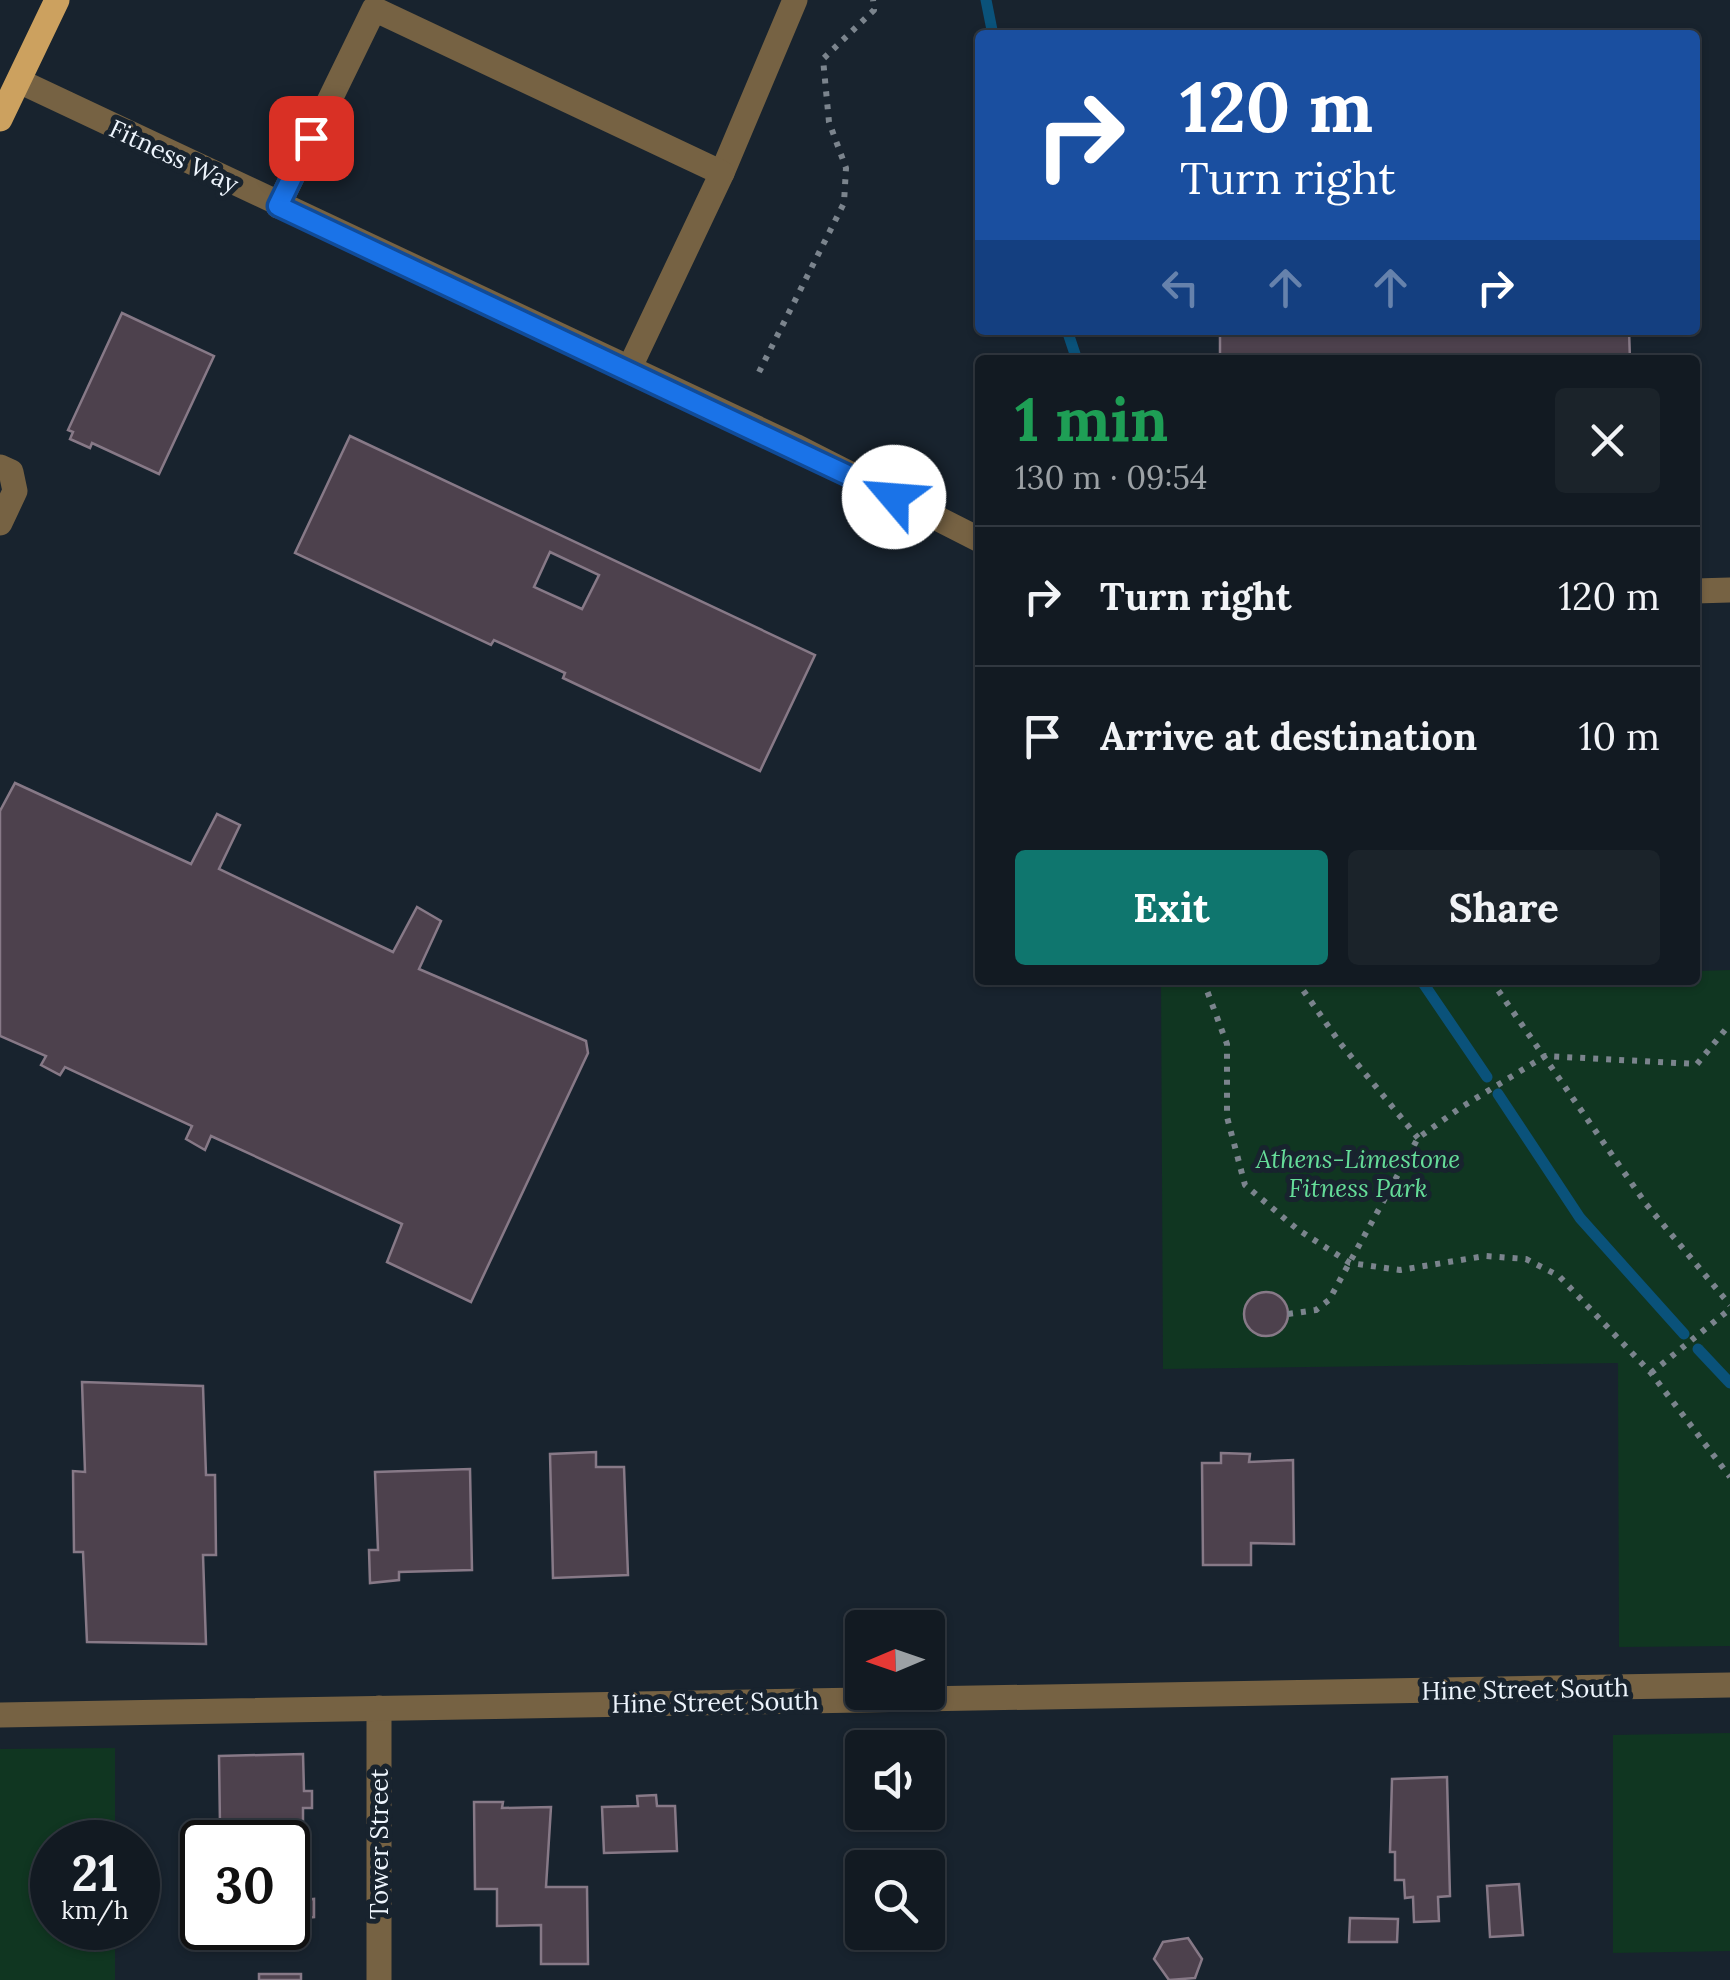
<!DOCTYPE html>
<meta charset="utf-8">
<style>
:root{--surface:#121a22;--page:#1b232a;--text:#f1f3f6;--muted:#9ca1a5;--line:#313840;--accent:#0f766e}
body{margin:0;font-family:Lora,serif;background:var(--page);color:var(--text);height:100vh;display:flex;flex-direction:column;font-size:38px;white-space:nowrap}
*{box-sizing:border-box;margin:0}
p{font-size:32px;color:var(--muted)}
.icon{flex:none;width:55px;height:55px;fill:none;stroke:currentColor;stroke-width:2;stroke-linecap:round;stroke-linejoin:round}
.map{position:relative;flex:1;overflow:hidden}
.details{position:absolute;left:975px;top:355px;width:725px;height:630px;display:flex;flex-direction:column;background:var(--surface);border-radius:10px;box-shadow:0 2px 8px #0004,0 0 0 2px var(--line)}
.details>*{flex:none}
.hud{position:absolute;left:975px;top:30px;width:725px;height:305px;border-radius:10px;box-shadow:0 2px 8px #0004,0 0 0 2px var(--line);background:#1a4fa0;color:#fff;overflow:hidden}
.needle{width:65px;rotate:268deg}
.fabs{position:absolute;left:845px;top:1610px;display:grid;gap:20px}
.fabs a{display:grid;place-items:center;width:100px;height:100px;border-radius:10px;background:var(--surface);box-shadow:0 2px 8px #0004,0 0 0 2px var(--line);font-size:50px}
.speed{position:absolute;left:30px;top:1820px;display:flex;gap:20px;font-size:50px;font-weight:700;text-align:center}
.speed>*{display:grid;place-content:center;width:130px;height:130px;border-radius:50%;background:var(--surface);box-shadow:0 2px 8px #0004,0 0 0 2px var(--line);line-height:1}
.speed small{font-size:25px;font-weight:400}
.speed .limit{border:5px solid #111;border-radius:15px;background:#fff;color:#111}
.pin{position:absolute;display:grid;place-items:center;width:85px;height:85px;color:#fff;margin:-42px;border-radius:20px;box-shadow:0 5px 15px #0006}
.me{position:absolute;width:110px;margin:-55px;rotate:297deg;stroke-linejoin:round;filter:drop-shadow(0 0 8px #0008)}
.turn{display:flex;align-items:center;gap:35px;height:210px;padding:0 40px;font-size:45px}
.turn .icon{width:130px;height:130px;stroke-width:2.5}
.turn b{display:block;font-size:70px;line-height:85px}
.lanes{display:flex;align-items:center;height:95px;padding:0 40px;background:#0003;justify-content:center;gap:50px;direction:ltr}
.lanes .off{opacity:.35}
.round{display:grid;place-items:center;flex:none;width:105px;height:105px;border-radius:10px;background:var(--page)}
.head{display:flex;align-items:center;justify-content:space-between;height:170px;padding:0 40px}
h1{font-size:60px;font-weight:700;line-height:75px;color:#1e9e55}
.button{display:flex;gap:20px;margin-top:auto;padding:20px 40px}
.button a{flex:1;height:115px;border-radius:10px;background:var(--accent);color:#fff;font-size:40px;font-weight:700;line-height:115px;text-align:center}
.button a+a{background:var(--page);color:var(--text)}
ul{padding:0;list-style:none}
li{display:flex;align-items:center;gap:30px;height:140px;padding:0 40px;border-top:2px solid var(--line)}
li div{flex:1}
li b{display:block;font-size:38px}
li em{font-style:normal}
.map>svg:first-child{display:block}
</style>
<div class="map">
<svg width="1730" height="1980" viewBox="0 0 1730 1980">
<rect width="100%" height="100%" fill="#18232e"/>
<!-- green -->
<g fill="#103621">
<path d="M1730 970V1646L1619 1647 1618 1363 1163 1369 1161 980H1695V971Z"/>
<path d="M1730 1733V1951L1613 1953V1735Z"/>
<path d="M115 1748V1842H52V1928H115V1980H0V1749Z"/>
</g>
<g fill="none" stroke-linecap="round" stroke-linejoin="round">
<!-- stream -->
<g stroke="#0a527a" stroke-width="11">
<path d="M986 0 993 35"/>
<path d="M1067 330 1077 360"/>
<path d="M1421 980 1487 1077"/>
<path d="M1498 1094 1580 1218 1684 1334"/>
<path d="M1698 1349 1730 1383"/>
</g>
</g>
<!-- building -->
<g fill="#4d414d" stroke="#877987" stroke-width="2.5" fill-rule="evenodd">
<path d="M122 313 214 356 159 474 92 443 90 448 70 439 73 432 68 430Z"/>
<path d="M1220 330H1629L1630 360H1220Z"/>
<path d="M350 436 815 655 760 771 563 678 565 673 494 640 491 645 295 553ZM550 552 599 575 582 609 534 587Z"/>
<path d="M15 783 191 864 217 814 240 825 219 869 393 952 417 907 441 921 419 969 586 1041 588 1053 471 1302 387 1262 402 1224 211 1136 205 1150 186 1139 192 1126 65 1067 60 1075 41 1065 46 1056 0 1036V811Z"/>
<circle cx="1266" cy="1314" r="22"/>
<path d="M82 1382 203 1386 206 1475H215L216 1555H203L206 1644 87 1642 83 1552H74L73 1471 85 1472Z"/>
<path d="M596 1452V1467H624L628 1575 553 1578 550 1454Z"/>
<path d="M1221 1453 1250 1454 1249 1462 1293 1460 1294 1544 1251 1543V1565H1203L1202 1463H1221Z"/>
<path d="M470 1469 472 1570 399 1572V1580L370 1583 369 1550H378L375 1472Z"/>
<path d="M303 1754 304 1791H312V1808H303V1824L220 1825 219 1756Z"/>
<path d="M1447 1777 1450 1896 1438 1897 1439 1921 1414 1922 1413 1897 1405 1898 1404 1880H1395V1852H1390L1392 1779Z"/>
<path d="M656 1795 657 1806H675L677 1851 604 1853 602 1807 638 1806 637 1796Z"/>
<path d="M474 1802H503L502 1808 551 1807 546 1887H587L588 1964H541V1925L497 1926V1889H475Z"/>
<path d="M288 1881H304V1900L314 1899V1917L304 1918V1935L259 1936V1928H288Z"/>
<path d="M1519 1884 1523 1935 1490 1937 1487 1886Z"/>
<path d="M1350 1918 1398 1919 1397 1942H1349Z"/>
<path d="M1188 1938 1202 1959 1195 1978 1169 1980 1154 1959 1163 1942Z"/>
<rect x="259" y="1974" width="42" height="6"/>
</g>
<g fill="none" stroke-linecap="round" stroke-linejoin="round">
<!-- path -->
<g stroke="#7b848d" stroke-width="6" stroke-dasharray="5 8" stroke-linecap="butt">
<path d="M759 372 844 203 846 168 829 122 823 59 874 10 873 0"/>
<path d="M1203 980 1227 1044V1117L1245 1185 1297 1229 1350 1263 1400 1270 1485 1256 1526 1259 1559 1276 1651 1373 1730 1477"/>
<path d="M1296 980 1340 1043 1418 1138"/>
<path d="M1491 980 1646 1204 1730 1305"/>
<path d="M1288 1314 1316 1310 1329 1300 1418 1138 1460 1108 1545 1056 1697 1064 1730 1024"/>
<path d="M1651 1373 1730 1309"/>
</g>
<!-- minor -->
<g stroke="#766243" stroke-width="25">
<path d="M19 81 795 446 980 540"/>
<path d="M722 173 795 0"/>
<path d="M278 206 374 9 722 173 629 369"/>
<path d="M0 467 11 472 15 491 0 523"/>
<path d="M1695 591 1730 590"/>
<path d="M379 1708V1980"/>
<path d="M0 1715 1730 1685"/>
</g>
<!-- major -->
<path stroke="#cca15f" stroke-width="25" d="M0 119 57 0"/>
</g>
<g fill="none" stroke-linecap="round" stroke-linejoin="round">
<!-- route casing -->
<g stroke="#114b97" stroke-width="25">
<path id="route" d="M311 138 278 206 894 497"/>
</g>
<!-- route -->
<use href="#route" stroke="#1a73e8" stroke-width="18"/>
</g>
<g text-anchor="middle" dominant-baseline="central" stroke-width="10" stroke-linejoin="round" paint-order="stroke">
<!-- street labels -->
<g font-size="25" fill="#eef5fd" stroke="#18232e">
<text transform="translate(174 156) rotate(25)">Fitness Way</text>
<text transform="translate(1525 1689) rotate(-1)">Hine Street South</text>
<text transform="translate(715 1702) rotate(-1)">Hine Street South</text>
<text transform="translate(379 1844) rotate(-90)">Tower Street</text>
</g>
<!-- park labels -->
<g font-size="25" font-style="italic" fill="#65dd99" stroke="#18232e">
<text x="1358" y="1159">Athens-Limestone<tspan x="1358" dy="29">Fitness Park</tspan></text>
</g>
</g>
</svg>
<div class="fabs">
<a><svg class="needle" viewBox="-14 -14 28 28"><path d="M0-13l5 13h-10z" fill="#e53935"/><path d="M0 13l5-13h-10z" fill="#9ca1a5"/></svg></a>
<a><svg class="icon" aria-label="sound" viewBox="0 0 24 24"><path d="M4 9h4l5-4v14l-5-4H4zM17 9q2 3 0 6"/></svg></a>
<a><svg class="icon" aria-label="search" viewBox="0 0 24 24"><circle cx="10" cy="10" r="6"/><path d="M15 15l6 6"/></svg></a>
</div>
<div class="speed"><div>21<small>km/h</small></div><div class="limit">30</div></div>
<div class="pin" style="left:311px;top:138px;background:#d93025"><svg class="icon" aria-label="arrive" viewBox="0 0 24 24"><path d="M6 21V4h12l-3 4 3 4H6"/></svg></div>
<svg class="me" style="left:894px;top:497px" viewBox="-20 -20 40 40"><circle r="19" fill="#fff"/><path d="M0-13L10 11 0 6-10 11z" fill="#1a73e8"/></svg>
<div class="hud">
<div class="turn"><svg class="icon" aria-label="right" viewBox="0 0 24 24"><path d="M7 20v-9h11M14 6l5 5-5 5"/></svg><div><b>120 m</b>Turn right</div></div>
<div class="lanes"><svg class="icon off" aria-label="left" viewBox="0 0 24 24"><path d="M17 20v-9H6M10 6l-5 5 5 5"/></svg><svg class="icon off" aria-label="ahead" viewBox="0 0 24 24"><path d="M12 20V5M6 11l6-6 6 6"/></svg><svg class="icon off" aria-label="ahead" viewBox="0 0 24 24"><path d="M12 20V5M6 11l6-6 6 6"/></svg><svg class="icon" aria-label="right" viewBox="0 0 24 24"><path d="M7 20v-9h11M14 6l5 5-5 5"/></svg></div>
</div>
<section class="details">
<div class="head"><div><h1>1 min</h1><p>130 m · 09:54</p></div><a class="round"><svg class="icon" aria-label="close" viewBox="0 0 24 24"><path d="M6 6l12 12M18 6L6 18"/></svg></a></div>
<ul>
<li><svg class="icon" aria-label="right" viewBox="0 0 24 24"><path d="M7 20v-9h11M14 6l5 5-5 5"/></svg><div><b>Turn right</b></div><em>120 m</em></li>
<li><svg class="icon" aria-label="arrive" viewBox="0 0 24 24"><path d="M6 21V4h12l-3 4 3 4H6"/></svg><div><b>Arrive at destination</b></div><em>10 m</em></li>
</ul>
<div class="button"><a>Exit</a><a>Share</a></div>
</section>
</div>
